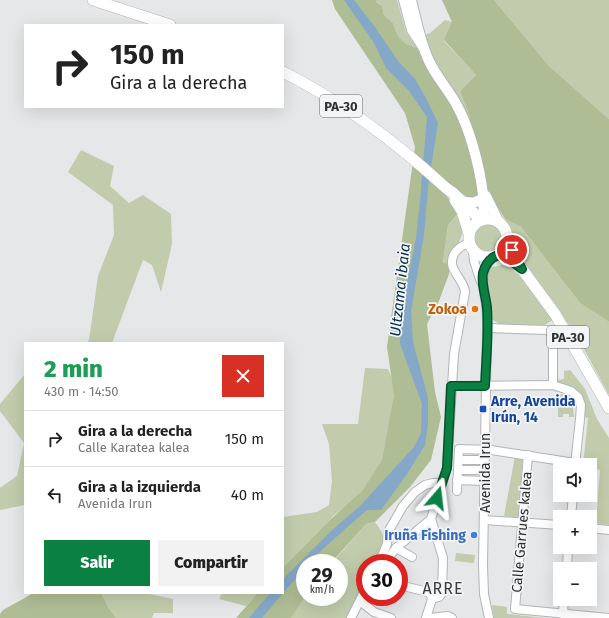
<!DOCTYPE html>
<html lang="es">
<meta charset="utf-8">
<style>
:root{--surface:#fff;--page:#f2f2f2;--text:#222;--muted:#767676;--line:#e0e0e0;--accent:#0b8043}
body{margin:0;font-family:"Fira Sans",sans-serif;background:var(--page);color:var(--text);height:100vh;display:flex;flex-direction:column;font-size:15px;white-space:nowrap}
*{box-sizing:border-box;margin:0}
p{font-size:13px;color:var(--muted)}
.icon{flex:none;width:22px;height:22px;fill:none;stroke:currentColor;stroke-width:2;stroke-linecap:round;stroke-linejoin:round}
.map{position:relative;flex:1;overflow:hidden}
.side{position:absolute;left:24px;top:342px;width:260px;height:252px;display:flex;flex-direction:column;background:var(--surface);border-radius:0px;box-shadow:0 4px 16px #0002}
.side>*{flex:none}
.banner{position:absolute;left:24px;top:24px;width:260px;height:84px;border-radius:0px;box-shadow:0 4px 16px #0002;background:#fff;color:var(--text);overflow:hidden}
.controls{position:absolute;left:553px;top:458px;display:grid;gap:8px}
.controls a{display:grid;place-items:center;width:44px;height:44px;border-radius:0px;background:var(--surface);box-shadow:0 4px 16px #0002;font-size:20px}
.speed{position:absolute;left:296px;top:554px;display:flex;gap:8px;font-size:20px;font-weight:700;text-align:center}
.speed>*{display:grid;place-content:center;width:52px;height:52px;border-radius:50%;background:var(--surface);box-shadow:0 4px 16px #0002;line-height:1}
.speed small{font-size:10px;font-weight:400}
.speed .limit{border:6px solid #d22;background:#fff;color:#111}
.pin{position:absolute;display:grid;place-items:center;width:34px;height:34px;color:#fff;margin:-17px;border:2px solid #fff;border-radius:50%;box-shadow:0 1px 4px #0007}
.me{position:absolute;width:44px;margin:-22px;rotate:17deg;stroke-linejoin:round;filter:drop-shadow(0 0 3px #0008)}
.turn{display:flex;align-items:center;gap:14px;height:84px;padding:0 20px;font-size:18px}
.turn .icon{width:52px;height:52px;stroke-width:2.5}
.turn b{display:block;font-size:28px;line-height:34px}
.round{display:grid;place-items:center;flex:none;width:42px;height:42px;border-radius:0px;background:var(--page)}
.summary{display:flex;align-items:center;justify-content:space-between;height:68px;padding:0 20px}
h1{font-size:24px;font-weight:800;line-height:30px;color:#1e9e55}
.action{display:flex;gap:8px;margin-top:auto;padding:8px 20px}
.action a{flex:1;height:46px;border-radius:0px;background:var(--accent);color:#fff;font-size:16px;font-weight:800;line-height:46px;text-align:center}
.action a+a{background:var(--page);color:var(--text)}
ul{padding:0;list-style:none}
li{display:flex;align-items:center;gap:12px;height:56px;padding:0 20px;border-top:1px solid var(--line)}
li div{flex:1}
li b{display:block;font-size:15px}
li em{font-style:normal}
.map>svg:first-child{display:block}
</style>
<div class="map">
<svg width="609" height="618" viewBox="0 0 609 618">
<rect width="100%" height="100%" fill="#e5e7e9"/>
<!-- green -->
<g fill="#c1ccac">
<path d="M377 0H397L406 32 417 48 406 44 398 36 393 23 384 15 382 6 376 2Z"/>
<path d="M494 0H609V119L549 66Z"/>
<path d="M445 20 453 22 444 41 476 75 460 91 470 118 469 121 434 62 422 36 430 33Z"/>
<path d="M81 150 114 166 110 186 129 203 143 195 171 214 172 244 161 292 152 265 143 260 112 343H87L89 340 98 276 114 235 113 205 68 172Z"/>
<path d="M459 212 463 225 462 235 449 264H443L448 225Z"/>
<path d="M505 219 521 227 580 303 609 322V395L580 342 555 304 520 257 514 246Z"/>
<circle cx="487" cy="238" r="15"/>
<path d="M502 265 511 268 520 276 553 320 541 327 501 325 491 319 487 286 488 272 492 267Z"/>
<path d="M365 368 388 369 394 383V395L391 416 382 461 362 491 353 501 334 515 319 533 283 569V517L317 512 329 505 332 481 329 444 322 424H358Z"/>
<path d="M570 370 585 389 597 419 609 438V525L596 523 600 470 590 468V465H583L588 418 584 417C586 397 578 387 558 384V380L564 379V371Z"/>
<path d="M25 374V505L0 510V488L17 476 24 443 0 411V404Z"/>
<path d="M558 394 565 395 572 402 574 417H569V414H563V417H558Z"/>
<path d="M515 456 523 457 518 518 504 516Z"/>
<path d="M375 522C389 540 385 544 375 563H365V580L361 588 357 601 347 618H291L305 597H339V563H332L366 524Z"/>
<path d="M456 553 475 555 474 563 455 561Z"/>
<path d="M101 593H145L173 599V613H154L152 618H116L108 607Z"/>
<path d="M222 593H259L246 606 219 599Z"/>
<path d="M492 605 507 607V614L544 618H494Z"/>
</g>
<!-- forest -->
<g fill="#aebd93">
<path d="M332 0H377L376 2 382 6 384 15 393 23 398 36 406 44 417 48 424 62 452 102 469 148 480 195 471 199 461 193H444L459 212 448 225 443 263 449 264V274L439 301 427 324 435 392 441 417 431 460 410 487 375 522 366 524 331 563H305V597L291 618H236L258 593H283V568L331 519 362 491 382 460 394 395 387 347 415 147 405 113 335 9Z"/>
<path d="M442 0H494L549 66 609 119V322L580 303 521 227 505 219 485 186 469 121 470 118 460 91 476 75 444 40 452 22Z"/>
<path d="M32 593H101L108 607 116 618H0V614L3 610 30 595Z"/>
</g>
<!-- water -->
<g fill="#86a8c8">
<path d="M344 0H354L375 27 398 61 415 79 426 98 438 123 428 187 424 235 411 312 413 342 428 398V423L425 445 407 474 381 510H367L316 555 309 563H305V568L283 593V579L331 531 360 506 414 447 421 433 422 404 400 344 401 313 416 238 420 201 427 117 409 91 386 68 374 43Z"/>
<path d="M270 593H283L262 618H249Z"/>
</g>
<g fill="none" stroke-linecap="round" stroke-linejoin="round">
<!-- minor casing -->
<g stroke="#b3b4b7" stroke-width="10">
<g id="minor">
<path d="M403 0 411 30 422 47"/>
<path d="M473 251 474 261 481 282"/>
<path d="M487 328 547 330 551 333 553 336V385"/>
<path d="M451 386 553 385 571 391 578 397 581 405 580 419 575 465"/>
<path d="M528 455 515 609 609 618"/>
<path d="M459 460H484"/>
<path d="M458 470H484"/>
<path d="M457 480 484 481"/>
<path d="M457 491 459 449 491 450 575 463"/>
<path d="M571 517 573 495"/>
<path d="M484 520 560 525"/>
<path d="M590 528 609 530"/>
<path d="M396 548 412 557"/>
<path d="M384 554 389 557 396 548 431 519"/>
<path d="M379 563 387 544 388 532 403 506 415 492 425 485 433 483H442"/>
<path d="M567 569 568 547"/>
<path d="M399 585 428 592 431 595 432 599"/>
<path d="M360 601 374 612 391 618"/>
<path d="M563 614 564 599"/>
<path d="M351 618 365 590"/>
<path d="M426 618 432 599 439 597 442 593 443 558 431 519 447 468 454 354 465 292C464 278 446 270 454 254 458 248 462 245 469 243"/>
<path d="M430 618 448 616 452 618"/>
<path d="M489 618 484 594 483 565 487 328C487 320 487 313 486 305 484 286 478 273 493 257"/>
</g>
</g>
<!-- major casing -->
<g stroke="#b3b4b7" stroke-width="12">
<g id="major">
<path d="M411 0C416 20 420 42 429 61 436 76 447 88 455 102 471 129 487 189 483 219"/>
<path d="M486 196 499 223"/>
<path d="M462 201C471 203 475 204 483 198"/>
</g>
</g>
<!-- highway casing -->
<g stroke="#b3b4b7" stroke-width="12">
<g id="highway">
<path d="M93 0 170 25"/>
<path d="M283 72C343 102 397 143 446 188L453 193 481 220"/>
<path d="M455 200 462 211 469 234"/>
<circle cx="488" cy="238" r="19"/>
<path d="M507 241 522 269 555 314 609 408"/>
</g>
</g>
<!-- minor -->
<use href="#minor" stroke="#fff" stroke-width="8"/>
<!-- major -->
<use href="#major" stroke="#fff" stroke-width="10"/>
<!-- highway -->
<use href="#highway" stroke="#fff" stroke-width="11"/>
</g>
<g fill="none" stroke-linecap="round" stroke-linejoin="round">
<!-- route casing -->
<g stroke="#07532c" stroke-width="10">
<path id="route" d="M437 498 447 468 451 386H485C486 360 489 333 487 308 486 296 481 285 483 273 485 265 490 258 498 255L510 260 522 269 512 250"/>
</g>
<!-- route -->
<use href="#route" stroke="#0b8043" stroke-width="7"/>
</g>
<!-- markers -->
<circle fill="#e8710a" stroke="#f2f4f6" stroke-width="1.5" cx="475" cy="309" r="4"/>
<rect fill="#1a4fb4" stroke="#f2f4f6" stroke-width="1.5" x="479" y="405" width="8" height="8" rx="2"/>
<circle fill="#3f7fe0" stroke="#f2f4f6" stroke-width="1.5" cx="474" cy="535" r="4"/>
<g text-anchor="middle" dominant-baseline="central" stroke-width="3.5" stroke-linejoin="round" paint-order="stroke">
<!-- shield labels -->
<g fill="#f2f4f6" stroke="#68696b" stroke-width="1">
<rect x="320" y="95" width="42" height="22" rx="3"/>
<rect x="547" y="326" width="42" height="22" rx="3"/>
</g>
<g font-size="13" font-weight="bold" fill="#2d2e2f">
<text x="341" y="106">PA-30</text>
<text x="568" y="337">PA-30</text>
</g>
<!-- food labels -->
<g font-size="14" font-weight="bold" fill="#c56008" stroke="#f2f4f6" text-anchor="end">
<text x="467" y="309">Zokoa</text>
</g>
<!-- transit labels -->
<g font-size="14" font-weight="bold" fill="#164399" stroke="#f2f4f6" text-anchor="start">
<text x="491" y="401">Arre, Avenida<tspan x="491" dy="16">Irún, 14</tspan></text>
</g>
<!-- street labels -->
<g font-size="14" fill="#2d2e2f" stroke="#f2f4f6">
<text transform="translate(485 473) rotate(-90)">Avenida Irun</text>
<text transform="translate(522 532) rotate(-85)">Calle Garrues kalea</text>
</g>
<!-- shop labels -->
<g font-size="14" font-weight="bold" fill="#366cbe" stroke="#f2f4f6" text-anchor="end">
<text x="466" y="535">Iruña Fishing</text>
</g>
<!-- water labels -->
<g font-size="15" font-style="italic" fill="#052e4d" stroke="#f2f4f6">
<text transform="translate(400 290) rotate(-84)">Ultzama ibaia</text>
</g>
<!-- quarter labels -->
<g font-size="16" letter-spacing="1" fill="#3b3c3e" stroke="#f2f4f6">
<text x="443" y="588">ARRE</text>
</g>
</g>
</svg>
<div class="controls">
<a><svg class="icon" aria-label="sound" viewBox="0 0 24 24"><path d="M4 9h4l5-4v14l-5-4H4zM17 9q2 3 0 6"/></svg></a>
<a>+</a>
<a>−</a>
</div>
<div class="speed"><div>29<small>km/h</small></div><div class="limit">30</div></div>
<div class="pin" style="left:512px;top:250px;background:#d93025"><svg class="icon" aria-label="arrive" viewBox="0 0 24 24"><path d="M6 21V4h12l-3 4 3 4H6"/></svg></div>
<svg class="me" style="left:437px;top:498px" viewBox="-20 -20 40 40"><path d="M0-17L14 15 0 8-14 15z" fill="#0b8043" stroke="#fff" stroke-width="4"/></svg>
<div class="banner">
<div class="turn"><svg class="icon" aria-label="right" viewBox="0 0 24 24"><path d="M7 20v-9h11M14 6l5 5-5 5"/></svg><div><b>150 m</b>Gira a la derecha</div></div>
</div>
<section class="side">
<div class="summary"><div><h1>2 min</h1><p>430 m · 14:50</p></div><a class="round" style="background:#d93025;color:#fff"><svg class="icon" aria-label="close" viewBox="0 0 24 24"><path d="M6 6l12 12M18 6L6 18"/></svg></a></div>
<ul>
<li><svg class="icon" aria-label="right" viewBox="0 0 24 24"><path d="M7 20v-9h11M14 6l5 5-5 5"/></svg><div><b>Gira a la derecha</b><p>Calle Karatea kalea</p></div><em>150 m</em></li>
<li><svg class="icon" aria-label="left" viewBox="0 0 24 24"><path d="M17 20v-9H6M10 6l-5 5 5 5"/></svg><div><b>Gira a la izquierda</b><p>Avenida Irun</p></div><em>40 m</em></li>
</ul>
<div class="action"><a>Salir</a><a>Compartir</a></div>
</section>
</div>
